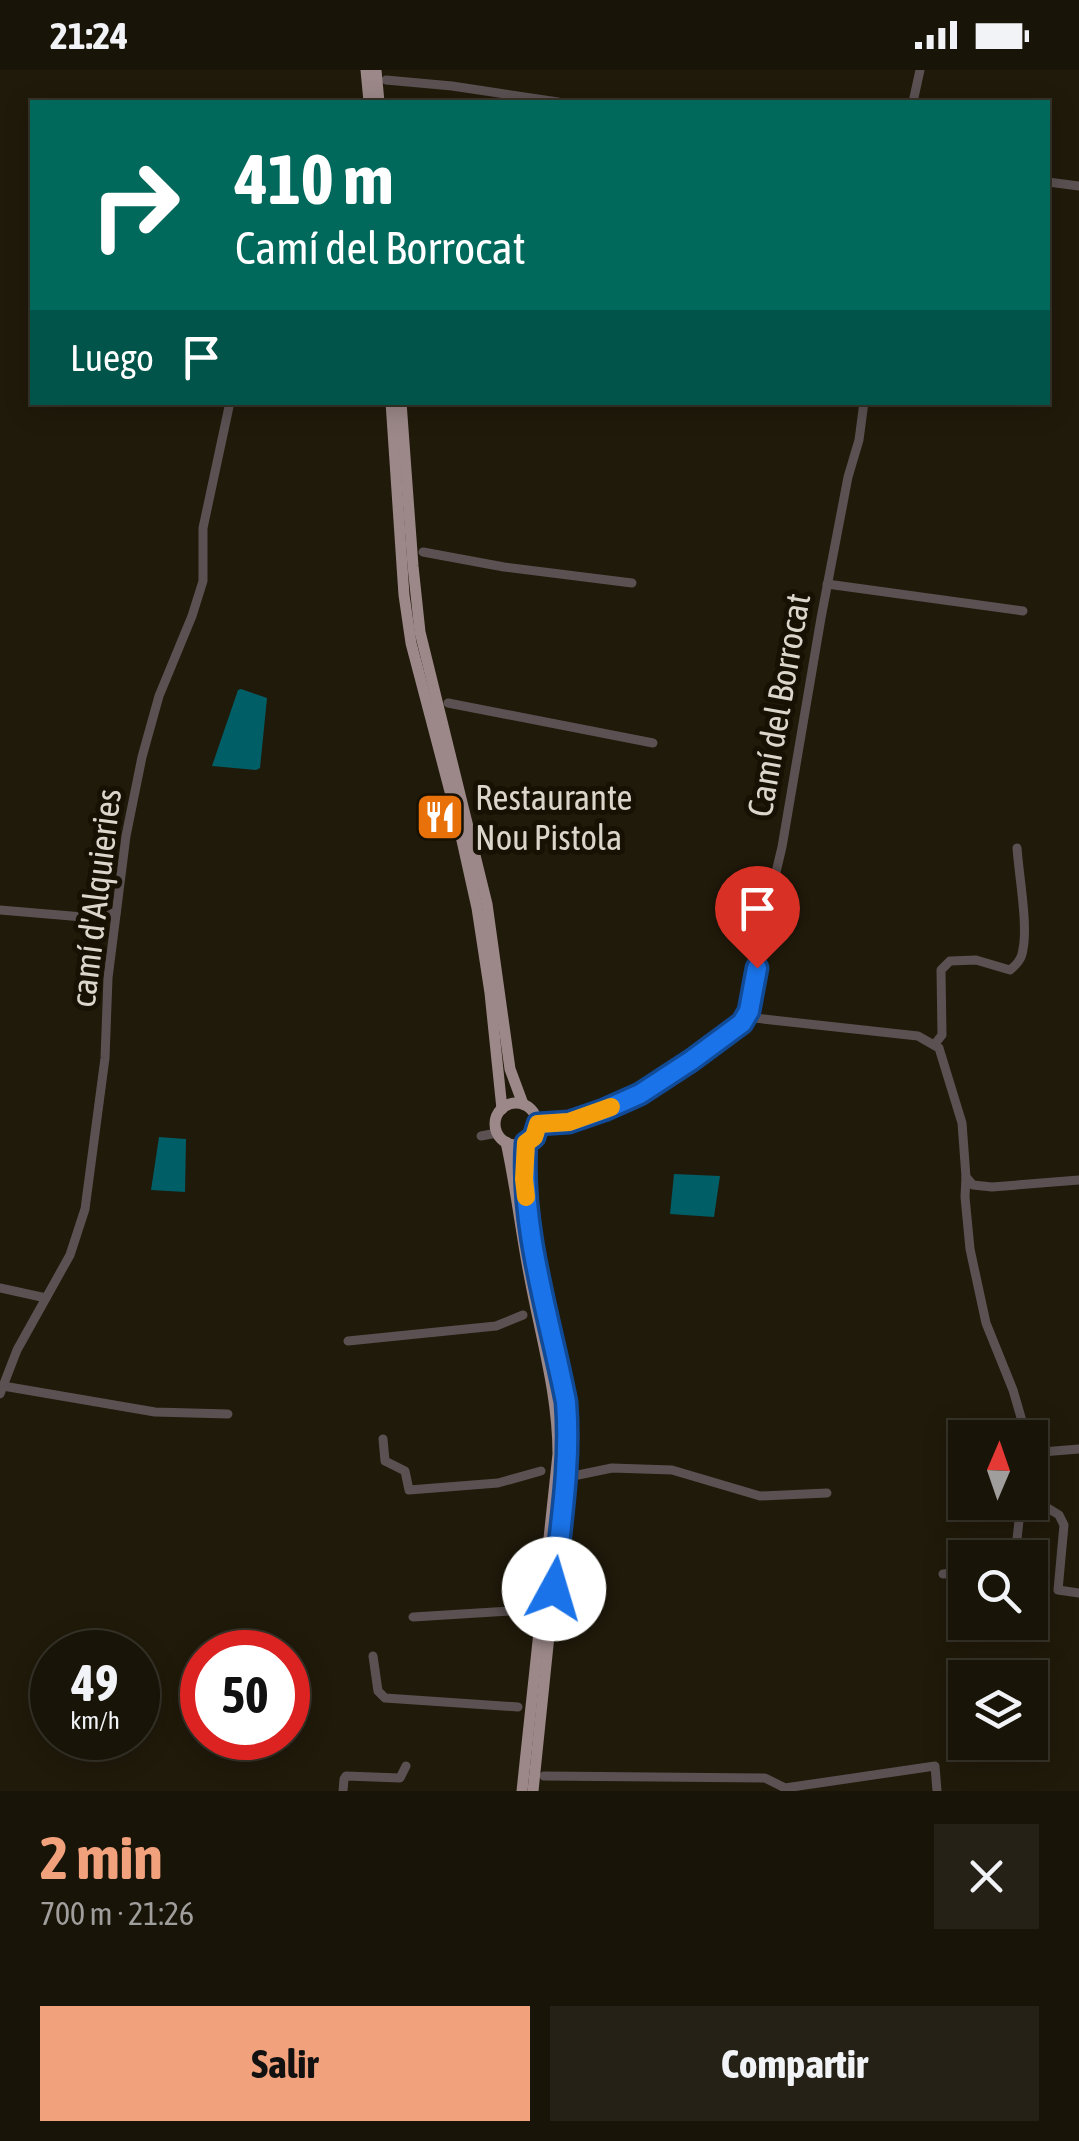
<!DOCTYPE html>
<html lang="es">
<meta charset="utf-8">
<style>
:root{--surface:#181408;--page:#252116;--text:#f1f3f6;--muted:#9f9e9c;--line:#363329;--accent:#f1a17c}
body{margin:0;font-family:"Asap Condensed",sans-serif;background:var(--page);color:var(--text);height:100vh;display:flex;flex-direction:column;font-size:38px;white-space:nowrap}
*{box-sizing:border-box;margin:0}
p{font-size:32px;color:var(--muted)}
.icon{flex:none;width:55px;height:55px;fill:none;stroke:currentColor;stroke-width:2;stroke-linecap:round;stroke-linejoin:round}
.map{position:relative;height:1721px;overflow:hidden}
.panel{display:flex;flex-direction:column;background:var(--surface);flex:1}
.panel>*{flex:none}
.hud{position:absolute;left:30px;top:30px;width:1020px;height:305px;border-radius:0px;box-shadow:0 5px 25px #0003,0 0 0 2px var(--line);background:#00695c;color:#fff;overflow:hidden}
.needle{width:65px;rotate:2deg}
.tools{position:absolute;left:948px;top:1350px;display:grid;gap:20px}
.tools a{display:grid;place-items:center;width:100px;height:100px;border-radius:0px;background:var(--surface);box-shadow:0 5px 25px #0003,0 0 0 2px var(--line);font-size:50px}
.speed{position:absolute;left:30px;top:1560px;display:flex;gap:20px;font-size:50px;font-weight:700;text-align:center}
.speed>*{display:grid;place-content:center;width:130px;height:130px;border-radius:50%;background:var(--surface);box-shadow:0 5px 25px #0003,0 0 0 2px var(--line);line-height:1}
.speed small{font-size:25px;font-weight:400}
.speed .limit{border:15px solid #d22;background:#fff;color:#111}
.pin{position:absolute;display:grid;place-items:center;width:85px;height:85px;color:#fff;margin:-102px -42px;border-radius:50% 50% 50% 0;rotate:-45deg;box-shadow:0 0 10px #0007}
.pin .icon{rotate:45deg}
.me{position:absolute;width:110px;margin:-55px;rotate:6deg;stroke-linejoin:round;filter:drop-shadow(0 0 8px #0008)}
.turn{display:flex;align-items:center;gap:35px;height:210px;padding:0 40px;font-size:45px}
.turn .icon{width:130px;height:130px;stroke-width:2.5}
.turn b{display:block;font-size:70px;line-height:85px}
.then{display:flex;align-items:center;height:95px;padding:0 40px;background:#0003;gap:20px;font-size:38px}
.round{display:grid;place-items:center;flex:none;width:105px;height:105px;border-radius:0px;background:var(--page)}
.head{display:flex;align-items:center;justify-content:space-between;height:170px;padding:0 40px}
h1{font-size:60px;font-weight:700;line-height:75px;color:var(--accent)}
.cta{display:flex;gap:20px;margin-top:auto;padding:20px 40px}
.cta a{flex:1;height:115px;border-radius:0px;background:var(--accent);color:#111;font-size:40px;font-weight:700;line-height:115px;text-align:center}
.cta a+a{background:var(--page);color:var(--text)}
.status{display:flex;justify-content:space-between;align-items:center;height:70px;padding:0 50px;background:var(--surface);direction:ltr}
.status svg{height:28px;fill:currentColor}
.map>svg:first-child{display:block}
</style>
<div class="status"><b>21:24</b><svg viewBox="0 0 49 12"><path d="M0 12V9h3v3zM5 12V6h3v6zM10 12V3h3v9zM15 12V0h3v12zM26 1h20v11H26zM47 4h2v5h-2z"/></svg></div>
<div class="map">
<svg width="1079" height="1721" viewBox="0 0 1079 1721">
<rect width="100%" height="100%" fill="#201a0a"/>
<!-- water -->
<g fill="#005e66">
<path d="M241 619 267 628 260 698 256 700 212 696 238 620Z"/>
<path d="M159 1067 186 1069 185 1122 151 1120Z"/>
<path d="M674 1104 720 1106 714 1147 670 1144Z"/>
</g>
<g fill="none" stroke-linecap="round" stroke-linejoin="round">
<!-- minor -->
<g stroke="#5b5152" stroke-width="9">
<path d="M386 10 452 16 558 32"/>
<path d="M913 32 920 0"/>
<path d="M1048 112 1079 116"/>
<path d="M423 482 504 497 632 513"/>
<path d="M827 514 1023 541"/>
<path d="M448 633 653 673"/>
<path d="M0 840 83 847 116 843"/>
<path d="M745 947 918 966 939 978 962 1053 966 1107 973 1115 992 1117 1079 1110"/>
<path d="M934 975 942 965 941 900 950 891 976 890 1010 900C1017 894 1022 889 1023 879 1028 854 1019 806 1017 778"/>
<path d="M538 1054 569 1052 640 1024 716 973 742 953 749 941 753 924 760 869 782 777 821 548 848 407 859 370 864 332"/>
<path d="M481 1066 497 1063"/>
<path d="M966 1107 965 1127 970 1179 986 1253 1013 1320 1027 1368"/>
<path d="M0 1218 46 1228"/>
<path d="M348 1271 496 1256 523 1245"/>
<path d="M3 1316 155 1342 228 1344"/>
<path d="M0 1324 17 1280 70 1185 85 1139 105 988 108 908 126 766 142 687 159 626 192 546 203 511V458L230 332"/>
<path d="M383 1369 385 1391 405 1401 409 1420 498 1413 541 1401"/>
<path d="M1030 1383 1079 1379"/>
<path d="M578 1405 612 1398 672 1400 760 1426 827 1423"/>
<path d="M1030 1427 1059 1445 1064 1455 1058 1520 1079 1523"/>
<path d="M1015 1488 1021 1432"/>
<path d="M943 1504 965 1502"/>
<path d="M413 1547 527 1540"/>
<path d="M373 1586 378 1621 385 1628 518 1637"/>
<path d="M544 1706 765 1708 785 1718 935 1696 937 1721"/>
<path d="M343 1721 344 1709 346 1706 400 1708 406 1696"/>
</g>
<!-- major -->
<g stroke="#9c8889" stroke-width="11">
<path d="M366 0 369 32"/>
<path d="M376 0 379 32"/>
<path d="M391 332 404 525 411 573 457 748 477 838 490 923 502 1039"/>
<path d="M401 332 413 496 420 562 487 834 510 999 523 1034"/>
<circle cx="516" cy="1054" r="21"/>
<path d="M506 1072C516 1117 521 1164 530 1209 541 1268 558 1324 558 1384L522 1721"/>
<path d="M526 1073C519 1178 566 1277 568 1381L533 1721"/>
</g>
</g>
<g fill="none" stroke-linecap="round" stroke-linejoin="round">
<!-- route casing -->
<g stroke="#114b97" stroke-width="25">
<path id="route" d="M554 1519C560 1457 571 1395 566 1332 550 1249 520 1159 526 1073L534 1067 538 1054 569 1052 604 1040 640 1024 692 990 742 953 749 941 757 898"/>
</g>
<!-- route -->
<use href="#route" stroke="#1a73e8" stroke-width="18"/>
<!-- slow -->
<path stroke="#f59e0b" stroke-width="18" d="M526 1127 524 1109 526 1073 534 1067 538 1054 569 1052 611 1037"/>
</g>
<!-- icons -->
<defs>
<g id="restaurant-square" transform="scale(2.5)"><rect x="-9" y="-9" width="18" height="18" rx="4" fill="#e8710a" stroke="#171103"/><path d="M-5-6h1v4h1v-4h1v4h1v-4h1v5L-1.5 .5V6h-2V.5L-5-1ZM5-6V6H3V1.5H1.5Q1.5-4 5-6Z" fill="#fff"/></g>
</defs>
<g fill-rule="evenodd">
<use href="#restaurant-square" x="440" y="747"/>
</g>
<g text-anchor="middle" dominant-baseline="central" stroke-width="10" stroke-linejoin="round" paint-order="stroke">
<!-- street labels -->
<g font-size="35" fill="#dbd6cc" stroke="#171103">
<text transform="translate(778 635) rotate(-80)">Camí del Borrocat</text>
<text transform="translate(95 828) rotate(-83)">camí d'Alquieries</text>
</g>
<!-- poi labels -->
<g font-size="35" fill="#dbd6cc" stroke="#171103" text-anchor="start">
<text x="475" y="727">Restaurante<tspan x="475" dy="40">Nou Pistola</tspan></text>
</g>
</g>
</svg>
<div class="tools">
<a><svg class="needle" viewBox="-14 -14 28 28"><path d="M0-13l5 13h-10z" fill="#e53935"/><path d="M0 13l5-13h-10z" fill="#9f9e9c"/></svg></a>
<a><svg class="icon" aria-label="search" viewBox="0 0 24 24"><circle cx="10" cy="10" r="6"/><path d="M15 15l6 6"/></svg></a>
<a><svg class="icon" aria-label="layers" viewBox="0 0 24 24"><path d="M12 4l9 5-9 5-9-5zM3 14l9 5 9-5"/></svg></a>
</div>
<div class="speed"><div>49<small>km/h</small></div><div class="limit">50</div></div>
<div class="pin" style="left:757px;top:898px;background:#d93025"><svg class="icon" aria-label="arrive" viewBox="0 0 24 24"><path d="M6 21V4h12l-3 4 3 4H6"/></svg></div>
<svg class="me" style="left:554px;top:1519px" viewBox="-20 -20 40 40"><circle r="19" fill="#fff"/><path d="M0-13L10 11 0 6-10 11z" fill="#1a73e8"/></svg>
<div class="hud">
<div class="turn"><svg class="icon" aria-label="right" viewBox="0 0 24 24"><path d="M7 20v-9h11M14 6l5 5-5 5"/></svg><div><b>410 m</b>Camí del Borrocat</div></div>
<div class="then">Luego<svg class="icon" aria-label="arrive" viewBox="0 0 24 24"><path d="M6 21V4h12l-3 4 3 4H6"/></svg></div>
</div>
</div>
<section class="panel">
<div class="head"><div><h1>2 min</h1><p>700 m · 21:26</p></div><a class="round"><svg class="icon" aria-label="close" viewBox="0 0 24 24"><path d="M6 6l12 12M18 6L6 18"/></svg></a></div>
<div class="cta"><a>Salir</a><a>Compartir</a></div>
</section>
